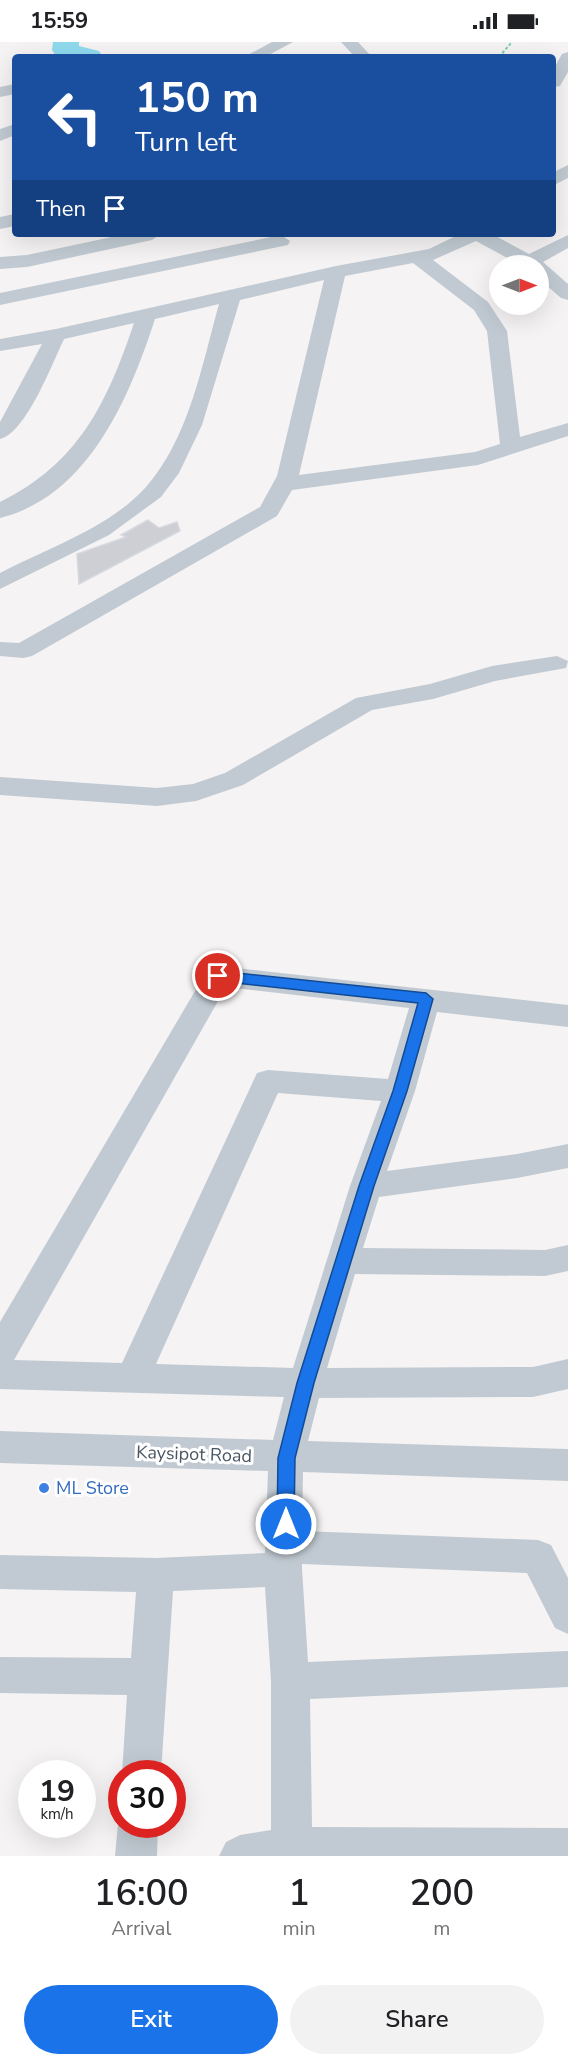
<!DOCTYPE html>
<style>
:root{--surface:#fff;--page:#f2f2f2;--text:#202124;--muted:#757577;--accent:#1a73e8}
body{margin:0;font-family:"Nunito Sans",sans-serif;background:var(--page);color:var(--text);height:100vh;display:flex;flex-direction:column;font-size:22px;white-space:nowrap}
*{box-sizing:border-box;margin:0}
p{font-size:20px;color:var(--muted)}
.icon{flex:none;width:33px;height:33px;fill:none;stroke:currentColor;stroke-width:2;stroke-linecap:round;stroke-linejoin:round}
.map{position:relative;height:1814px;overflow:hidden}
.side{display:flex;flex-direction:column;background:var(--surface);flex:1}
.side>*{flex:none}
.top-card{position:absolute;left:12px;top:12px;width:544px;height:183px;border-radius:6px;box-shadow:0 6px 24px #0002;background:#1a4fa0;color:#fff;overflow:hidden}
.needle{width:39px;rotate:90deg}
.fabs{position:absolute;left:489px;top:213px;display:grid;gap:12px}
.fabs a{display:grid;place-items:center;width:60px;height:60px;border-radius:50%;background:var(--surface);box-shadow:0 6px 24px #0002;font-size:30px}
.speed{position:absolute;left:18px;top:1718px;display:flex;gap:12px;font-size:30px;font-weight:700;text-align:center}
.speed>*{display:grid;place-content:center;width:78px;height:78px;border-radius:50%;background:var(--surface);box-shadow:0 6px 24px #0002;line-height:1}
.speed small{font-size:15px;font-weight:400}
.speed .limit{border:9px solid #d22;background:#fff;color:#111}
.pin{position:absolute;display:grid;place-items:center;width:51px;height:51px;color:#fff;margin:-26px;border:3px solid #fff;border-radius:50%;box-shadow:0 2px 6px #0007}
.me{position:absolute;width:66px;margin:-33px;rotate:0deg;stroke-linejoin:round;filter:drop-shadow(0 0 4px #0008)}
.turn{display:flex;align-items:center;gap:21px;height:126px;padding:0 24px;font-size:27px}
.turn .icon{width:78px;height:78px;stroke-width:2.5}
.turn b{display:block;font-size:42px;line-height:51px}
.then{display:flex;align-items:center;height:57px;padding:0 24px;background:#0003;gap:12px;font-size:22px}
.eta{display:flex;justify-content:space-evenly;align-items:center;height:102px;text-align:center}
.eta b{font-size:36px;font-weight:600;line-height:42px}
.button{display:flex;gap:12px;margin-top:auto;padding:12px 24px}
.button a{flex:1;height:69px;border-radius:36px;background:var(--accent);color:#fff;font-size:24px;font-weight:600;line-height:69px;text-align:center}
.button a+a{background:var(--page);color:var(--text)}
.status{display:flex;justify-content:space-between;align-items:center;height:42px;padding:0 30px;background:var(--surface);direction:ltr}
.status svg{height:16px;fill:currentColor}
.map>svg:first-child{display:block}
</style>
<div class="status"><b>15:59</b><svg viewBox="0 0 49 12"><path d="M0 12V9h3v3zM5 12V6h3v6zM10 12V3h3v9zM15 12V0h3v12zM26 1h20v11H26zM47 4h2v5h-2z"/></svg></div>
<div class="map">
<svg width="568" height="1814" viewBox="0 0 568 1814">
<rect width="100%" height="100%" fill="#f5f3f3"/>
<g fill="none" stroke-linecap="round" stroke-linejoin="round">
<!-- river -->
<path fill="#90daee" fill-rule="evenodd" d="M53 0H79V4L99 9 103 15 56 14 52 8Z"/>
</g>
<!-- building -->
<path fill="#cdcfd5" stroke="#d7d9de" stroke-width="1.5" d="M148 478 159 486 177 480 180 489 79 542 77 512 126 495 121 493Z"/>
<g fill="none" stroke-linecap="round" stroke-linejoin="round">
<!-- path -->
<path stroke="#7ad0a6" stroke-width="2" stroke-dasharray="3 2" stroke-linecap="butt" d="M499 15 512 0"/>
<!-- minor -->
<g fill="#c1cad2" fill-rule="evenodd">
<path d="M272 0H293L265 15H244Z"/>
<path d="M341 0H358L372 15H355Z"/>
<path d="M568 10V30L560 44 554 45V26L562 12Z"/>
<path d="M15 42V52L0 55V45Z"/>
<path d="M15 82V93L0 99V87Z"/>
<path d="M568 123V136L554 143V130Z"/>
<path d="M15 172V184L0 187V175Z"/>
<path d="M126 192H161L152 198 27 225 0 227V215L27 213Z"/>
<path d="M460 192H492L529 212 568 193V206L543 220 568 242V258L561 256 538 236V224H522L476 199 433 218 488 260 507 289 520 395 568 381V394L478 423 292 448 277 474 32 614 23 616 0 614V600L19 601 260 465 277 434 324 238 240 258 202 383 179 431 161 455 109 493 0 547V531C48 506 109 486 146 445 189 396 202 323 219 262L155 277C130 354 89 454 0 476V460C79 421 107 361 134 281L64 297C52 322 26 391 0 397V380L42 302 0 309V297L56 287 336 224 429 207ZM413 221 474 268 487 289 500 402 475 410 299 433 345 234Z"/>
<path d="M281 193 290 199 288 203 0 263V251Z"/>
<path d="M557 614 568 619 566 626 495 639 433 657 372 668 243 743 196 759 157 764 0 753V735L157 746 193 742 225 731 356 656 430 642 492 624Z"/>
<path d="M218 924 568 963V985L437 970 415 1049 387 1129 517 1112 568 1102V1126L517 1136 379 1155 363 1206 545 1208 568 1203V1229L545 1234 355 1232 327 1326 533 1325 568 1317V1347L533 1355 319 1356 308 1399 568 1407V1439L303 1430 302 1489 538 1498 551 1503 568 1536V1592L555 1586 527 1531 302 1522V1527L308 1620 568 1609V1645L310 1657 312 1785 568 1786V1814H219L226 1800 240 1793 271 1788V1639L265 1545 173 1549 161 1731 122 1732 127 1653 0 1651V1615L131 1616 136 1550 0 1547V1513L156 1516 265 1511 268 1429 0 1421V1389L273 1398 284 1355 0 1347V1280L208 927ZM226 945 409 966 388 1037 268 1028 257 1031 122 1321 14 1318ZM278 1051 381 1059 350 1144 293 1326 156 1322Z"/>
<path d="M122 1773V1782H158L157 1814H115L118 1782Z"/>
</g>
</g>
<!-- route -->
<path fill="#1a73e8" stroke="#114b97" stroke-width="1.5" d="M218 929 426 951 433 957 407 1049 374 1144 314 1341 295 1416 294 1482 292 1488 286 1490 279 1488 277 1482 278 1416 297 1341 359 1144 393 1049 418 961 218 939 211 934Z"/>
<!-- markers -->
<circle fill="#3f7fe0" stroke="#fff" stroke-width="2" cx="44" cy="1446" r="6"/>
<g text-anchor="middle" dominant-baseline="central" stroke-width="6" stroke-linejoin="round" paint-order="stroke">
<!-- near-street labels -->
<g font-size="18" fill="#4a5661" stroke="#fff">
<text transform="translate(194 1412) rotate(2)">Kaysipot Road</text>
</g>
<!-- near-shop labels -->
<g font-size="18" fill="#366cbe" stroke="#fff" text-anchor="start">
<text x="56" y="1446">ML Store</text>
</g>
</g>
</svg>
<div class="fabs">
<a><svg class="needle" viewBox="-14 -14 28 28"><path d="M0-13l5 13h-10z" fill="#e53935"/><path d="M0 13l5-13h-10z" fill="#757577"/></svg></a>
</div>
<div class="speed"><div>19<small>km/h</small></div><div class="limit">30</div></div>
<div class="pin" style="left:218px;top:934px;background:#d93025"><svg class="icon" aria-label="arrive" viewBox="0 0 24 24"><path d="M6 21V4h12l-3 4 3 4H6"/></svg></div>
<svg class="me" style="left:286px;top:1482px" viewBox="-20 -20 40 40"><circle r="17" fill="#1a73e8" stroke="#fff" stroke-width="3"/><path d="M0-11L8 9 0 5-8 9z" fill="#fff"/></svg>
<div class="top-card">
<div class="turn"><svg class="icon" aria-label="left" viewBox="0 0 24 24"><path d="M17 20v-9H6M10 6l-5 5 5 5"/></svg><div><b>150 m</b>Turn left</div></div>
<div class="then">Then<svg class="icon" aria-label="arrive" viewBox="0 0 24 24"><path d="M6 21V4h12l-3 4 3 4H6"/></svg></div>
</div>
</div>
<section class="side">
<div class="eta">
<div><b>16:00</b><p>Arrival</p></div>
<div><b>1</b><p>min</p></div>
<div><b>200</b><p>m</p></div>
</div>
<div class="button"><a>Exit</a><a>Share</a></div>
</section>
